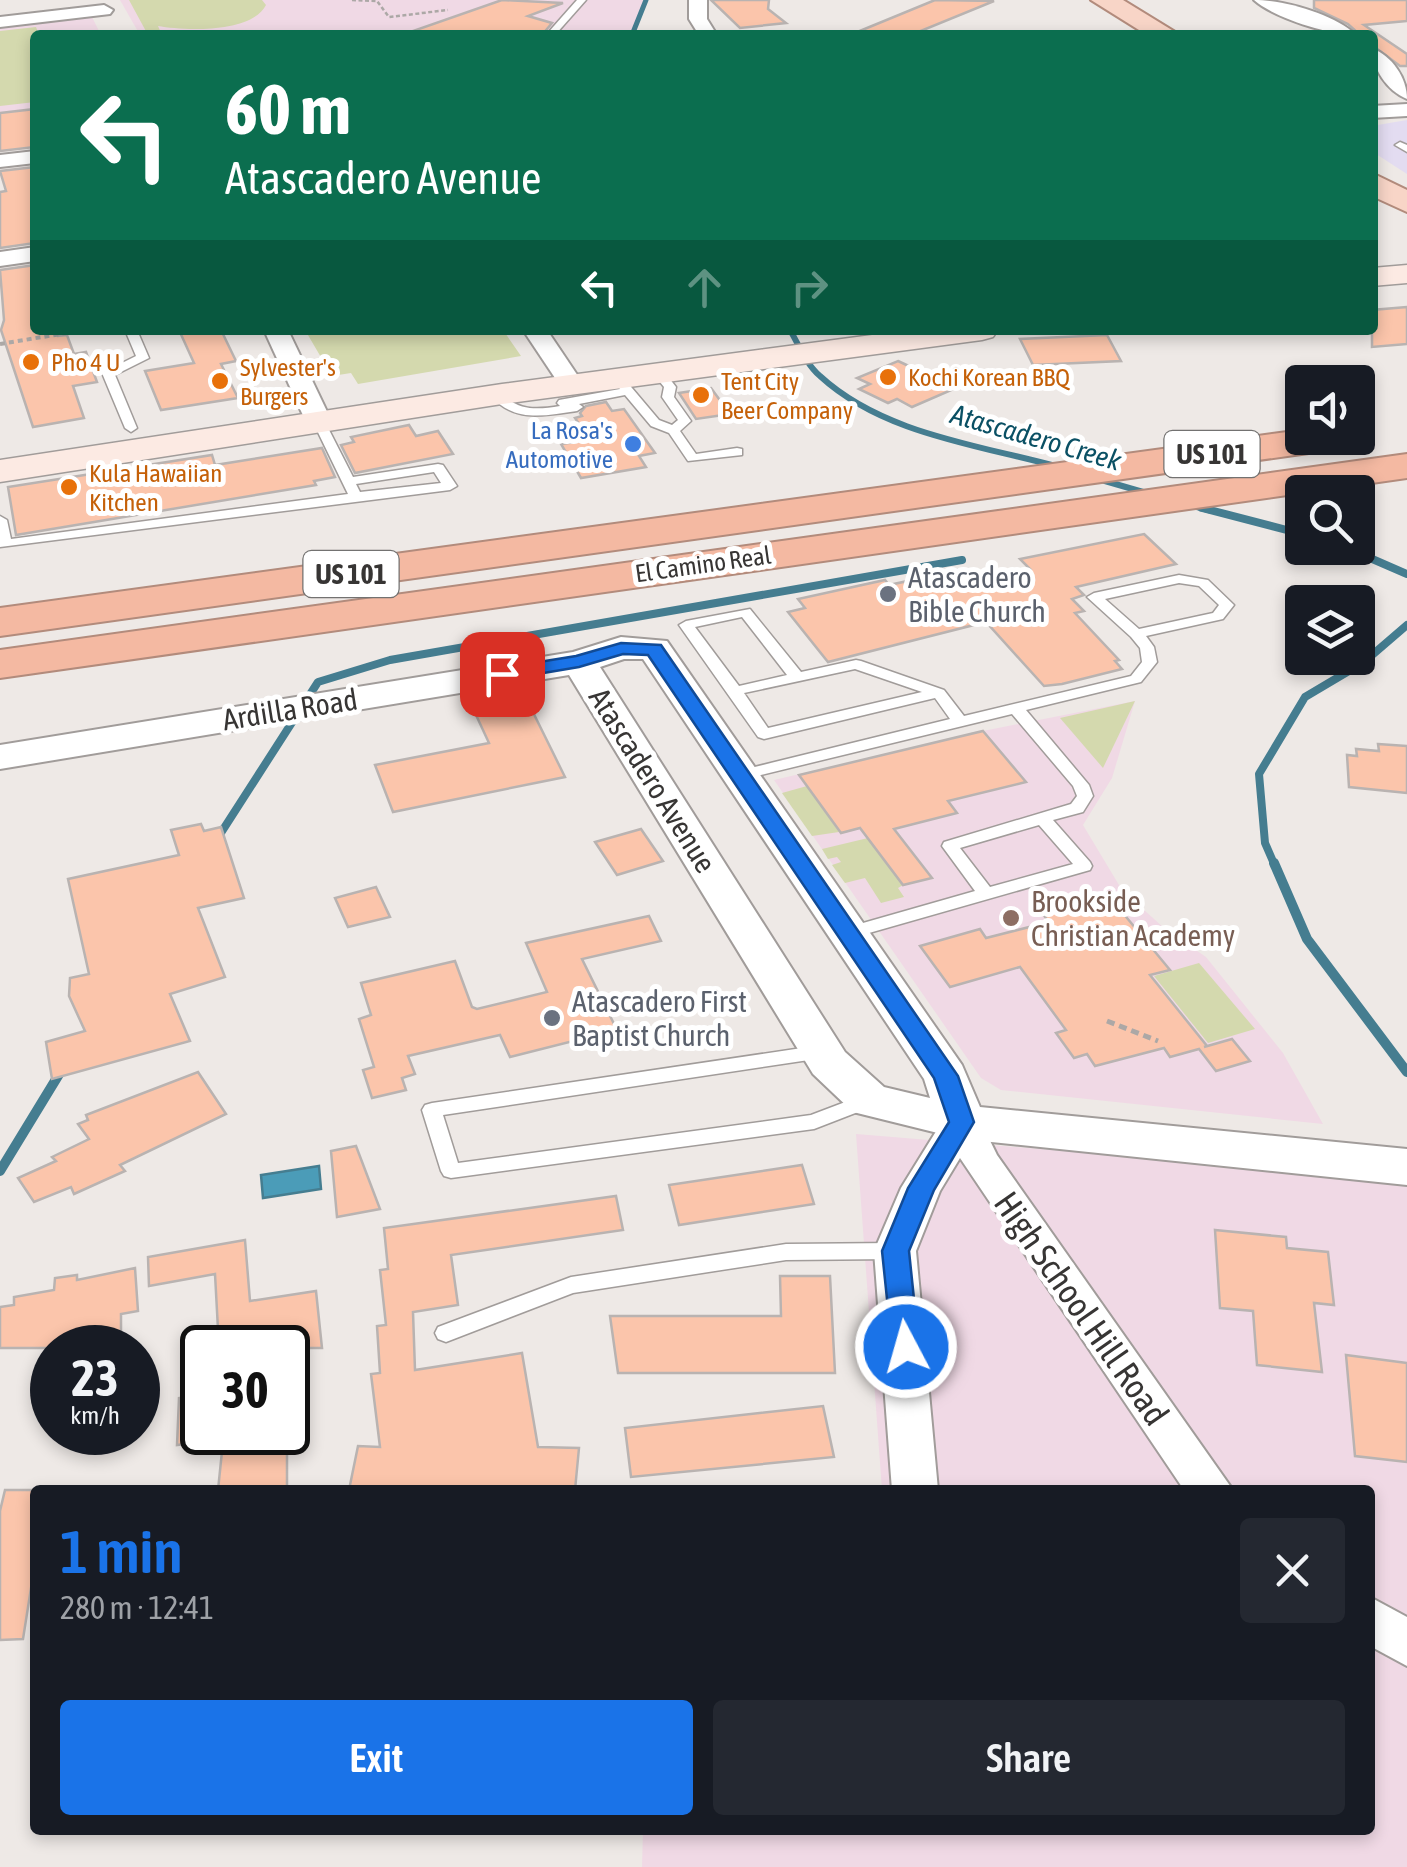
<!DOCTYPE html>
<meta charset="utf-8">
<style>
:root{--surface:#171b24;--page:#242831;--text:#f1f3f6;--muted:#9ea1a6;--accent:#1a73e8}
body{margin:0;font-family:"Asap Condensed",sans-serif;background:var(--page);color:var(--text);height:100vh;display:flex;flex-direction:column;font-size:38px;white-space:nowrap}
*{box-sizing:border-box;margin:0}
p{font-size:32px;color:var(--muted)}
.icon{flex:none;width:55px;height:55px;fill:none;stroke:currentColor;stroke-width:2;stroke-linecap:round;stroke-linejoin:round}
.map{position:relative;flex:1;overflow:hidden}
.side{position:absolute;left:30px;top:1485px;width:1345px;height:350px;display:flex;flex-direction:column;background:var(--surface);border-radius:10px;box-shadow:0 5px 15px #0003}
.side>*{flex:none}
.top-card{position:absolute;left:30px;top:30px;width:1348px;height:305px;border-radius:10px;box-shadow:0 5px 15px #0003;background:#0b6e4f;color:#fff;overflow:hidden}
.controls{position:absolute;left:1285px;top:365px;display:grid;gap:20px}
.controls a{display:grid;place-items:center;width:90px;height:90px;border-radius:10px;background:var(--surface);box-shadow:0 5px 15px #0003;font-size:50px}
.speed{position:absolute;left:30px;top:1325px;display:flex;gap:20px;font-size:50px;font-weight:700;text-align:center}
.speed>*{display:grid;place-content:center;width:130px;height:130px;border-radius:50%;background:var(--surface);box-shadow:0 5px 15px #0003;line-height:1}
.speed small{font-size:25px;font-weight:400}
.speed .limit{border:5px solid #111;border-radius:15px;background:#fff;color:#111}
.pin{position:absolute;display:grid;place-items:center;width:85px;height:85px;color:#fff;margin:-42px;border-radius:20px;box-shadow:0 5px 15px #0006}
.me{position:absolute;width:110px;margin:-55px;rotate:354deg;stroke-linejoin:round;filter:drop-shadow(0 0 8px #0008)}
.turn{display:flex;align-items:center;gap:35px;height:210px;padding:0 30px;font-size:45px}
.turn .icon{width:130px;height:130px;stroke-width:2.5}
.turn b{display:block;font-size:70px;line-height:85px}
.lanes{display:flex;align-items:center;height:95px;padding:0 30px;background:#0003;justify-content:center;gap:50px;direction:ltr}
.lanes .off{opacity:.35}
.round{display:grid;place-items:center;flex:none;width:105px;height:105px;border-radius:10px;background:var(--page)}
.summary{display:flex;align-items:center;justify-content:space-between;height:170px;padding:0 30px}
h1{font-size:60px;font-weight:600;line-height:75px;color:var(--accent)}
.button{display:flex;gap:20px;margin-top:auto;padding:20px 30px}
.button a{flex:1;height:115px;border-radius:10px;background:var(--accent);color:#fff;font-size:40px;font-weight:600;line-height:115px;text-align:center}
.button a+a{background:var(--page);color:var(--text)}
.map>svg:first-child{display:block}
</style>
<div class="map">
<svg width="1407" height="1867" viewBox="0 0 1407 1867">
<rect width="100%" height="100%" fill="#eee9e6"/>
<!-- commercial -->
<path fill="#e3dcf1" d="M1407 120V174L1373 152 1372 126Z"/>
<!-- education -->
<g fill="#f0d9e5">
<path d="M120 0H646L632 35H140Z"/>
<path d="M92 17 101 35H35V147L0 152V27Z"/>
<path d="M1135 701 1112 778 1083 825 1122 890 1164 928 1206 957 1283 1053 1323 1124 1001 1090 981 1078 774 780 983 731Z"/>
<path d="M856 1134 1407 1179V1867H642L643 1830H1370V1490H882Z"/>
</g>
<!-- green -->
<g fill="#d4d9ae">
<path d="M129 0H262L266 5C252 33 185 31 158 26L162 35H148Z"/>
<path d="M36 27 39 35H35V102L0 106V31Z"/>
<path d="M305 330H503L521 356 358 384 351 373 332 376Z"/>
<path d="M1135 701 1103 768 1060 718Z"/>
<path d="M807 786 839 832 812 836 782 793Z"/>
<path d="M868 838 903 885 898 888 904 897 881 903 865 878 845 883 832 865 841 862 837 857 828 859 822 849Z"/>
<path d="M1199 963 1255 1029 1208 1043 1154 976Z"/>
</g>
<!-- water -->
<path fill="#4b9cb8" stroke="#457d90" stroke-width="2.5" d="M319 1166 321 1189 263 1198 261 1175Z"/>
<g fill="none" stroke-linecap="round" stroke-linejoin="round">
<!-- stream-far3 -->
<path stroke="#457d90" stroke-width="5" d="M632 35 646 0"/>
<!-- stream-far2 -->
<g stroke="#457d90" stroke-width="6">
<path d="M790 330C799 345 806 364 820 376 883 434 979 445 1059 467"/>
<path d="M1098 479 1150 494"/>
<path d="M1189 505 1212 511"/>
</g>
<!-- stream-far1 -->
<g stroke="#457d90" stroke-width="8">
<path d="M1202 508 1302 534"/>
<path d="M1347 548 1407 574"/>
<path d="M217 839 318 682 390 660 962 560"/>
<path d="M1275 866 1265 843 1259 774 1305 697 1364 662 1407 625"/>
</g>
<!-- stream -->
<g stroke="#457d90" stroke-width="10">
<path d="M1274 863 1307 939 1407 1072"/>
<path d="M0 1171 61 1071"/>
</g>
</g>
<!-- building -->
<g fill="#fbc5ab" stroke="#b9b3b1" stroke-width="2.5">
<path d="M502 0 563 3 528 16 552 23 542 35H414L413 31Z"/>
<path d="M711 0H769L768 9 786 23 740 28Z"/>
<path d="M935 0 994 1 911 35H850Z"/>
<path d="M1314 0H1407V21L1364 25 1407 54V66H1400L1372 45V35H1360L1348 24 1314 8Z"/>
<path d="M35 109V147L0 151V113Z"/>
<path d="M35 167V243L0 248V192L6 191 0 171Z"/>
<path d="M35 265V330H56L58 336 67 335 74 354 86 352 97 382 73 386 84 418 33 427 1 330 4 320 0 270Z"/>
<path d="M1407 307V344L1372 347V310Z"/>
<path d="M179 330H221L236 361 221 364 238 398 161 410 145 371 194 363Z"/>
<path d="M1107 335 1121 361 1033 365 1020 339Z"/>
<path d="M898 361 956 388 912 407 897 399 888 403 859 389 870 384 857 378Z"/>
<path d="M711 388 730 414 696 419 679 393Z"/>
<path d="M606 402 612 411 624 409 655 453 639 456 646 467 581 478 561 444 590 440 575 418 582 416 580 413 586 406Z"/>
<path d="M409 425 416 436 438 431 453 454 355 473 341 445 354 442 351 437Z"/>
<path d="M322 448 335 477 314 481 316 485 16 535 8 487 212 455 215 465Z"/>
<path d="M1144 534 1176 564 1076 587 1084 595 1072 599 1084 611 1075 613 1119 660 1115 661 1122 669 1062 684 1044 686 986 622 828 662 788 612 805 608 798 599 885 580 889 585 958 570 969 583 1030 569 1020 559Z"/>
<path d="M523 692 565 777 393 812 375 765 489 743 470 702Z"/>
<path d="M983 731 1026 782 948 801 957 813 894 829 932 878 903 885 860 828 841 833 799 775Z"/>
<path d="M1378 744 1407 746V793L1349 787 1347 755 1357 756 1356 749 1379 751Z"/>
<path d="M201 824 204 831 221 827 244 898 198 908 225 977 170 994 190 1041 52 1079 46 1042 85 1031 69 996 70 978 89 974 68 879 179 855 171 830Z"/>
<path d="M641 829 663 861 617 875 595 842Z"/>
<path d="M376 887 390 917 348 927 335 898Z"/>
<path d="M1108 895 1170 970 1150 975 1207 1046 1204 1047 1232 1039 1250 1061 1216 1071 1199 1049 1170 1057 1164 1048 1095 1066 1087 1054 1074 1058 1056 1033 1066 1030 1020 967 950 987 920 946 980 929 986 938 1049 922 1042 913Z"/>
<path d="M649 916 661 941 582 959 617 1030 510 1057 500 1035 408 1056 415 1074 402 1078 406 1090 372 1098 363 1070 374 1067 359 1019 371 1015 361 983 455 961 472 1007 477 1009 547 992 526 943Z"/>
<path d="M198 1072 226 1114 120 1165 125 1171 74 1194 71 1187 34 1202 18 1178 56 1161 52 1157 89 1139 78 1124 88 1120 86 1115Z"/>
<path d="M356 1146 380 1209 337 1217 331 1151Z"/>
<path d="M802 1165 814 1204 679 1225 669 1185Z"/>
<path d="M616 1196 623 1230 451 1255 458 1305 413 1312 415 1370 522 1353 538 1447 579 1448 575 1490H349L358 1446 380 1447 371 1374 380 1373 377 1326 386 1325 380 1270 388 1269 384 1228Z"/>
<path d="M1215 1230 1286 1237 1287 1248 1328 1252 1334 1305 1314 1303 1322 1372 1257 1365 1253 1311 1220 1308Z"/>
<path d="M245 1240 250 1301 316 1291 322 1348H219L215 1274 149 1286 148 1257Z"/>
<path d="M135 1268 138 1311 121 1314V1348H0V1307L14 1305V1297L54 1290 55 1278 77 1275V1280Z"/>
<path d="M780 1276H830L835 1373H618L610 1316H781Z"/>
<path d="M1346 1355 1407 1363V1462L1355 1456Z"/>
<path d="M202 1395V1442L177 1445 179 1398Z"/>
<path d="M823 1406 834 1457 631 1477 625 1428Z"/>
<path d="M224 1432H287V1490H218Z"/>
<path d="M5 1490H35V1563L23 1639 0 1640V1511Z"/>
</g>
<g fill="none" stroke-linecap="round" stroke-linejoin="round">
<!-- service casing -->
<g stroke="#a19c9a" stroke-width="3">
<g id="service">
<path d="M577 0H586L555 35H546Z"/>
<path d="M1400 142 1407 145V152L1395 145Z"/>
<path d="M125 330H137L149 358 115 375 137 428 131 432 125 428 102 373 136 356Z"/>
<path d="M658 368 662 369 676 387 674 397 691 421 680 431 696 454 737 448 742 449V455L688 461 669 433 651 426 625 395 579 404 583 407 577 411C544 416 514 423 490 395L500 392C518 411 536 410 560 406L557 403 559 400 620 389 611 378 617 374 621 375 659 420 672 425 678 420 662 397 664 387 652 372Z"/>
<path d="M319 418 325 422 353 477 438 464 443 465 457 486 450 490 0 547V516L7 520 11 539 348 494 313 422ZM434 472 441 483 360 492 356 484Z"/>
<path d="M1179 575 1208 580 1234 605 1223 619 1146 636 1154 647 1157 662 1141 682 1026 710 1089 785 1093 796 1083 812 1053 820 1090 862 1092 866 1090 870 848 939 842 937 839 933 842 929 975 891 942 846 944 842 1071 804 1077 796 1073 786 1012 714 740 780 734 778 732 775 734 772 950 719 935 698 764 739 758 737 679 625 686 621 750 609 801 672 856 660 861 661 944 690 964 716 1131 676 1142 662 1140 648 1131 637 1087 597 1094 593ZM1179 583 1199 586 1219 605 1213 613 1139 629 1105 599ZM742 617 787 675 739 686 695 627ZM855 669 922 692 768 728 744 693ZM1039 825 1073 864 990 887 960 848Z"/>
<path d="M822 1045 829 1047 831 1052 829 1057 443 1115 458 1163 811 1115 869 1093 876 1095 879 1100 876 1105 814 1129 451 1178 444 1176 441 1171 422 1110 425 1105 432 1103Z"/>
<path d="M895 1243 902 1245 905 1251 902 1257 895 1259 786 1260 573 1293 446 1342 438 1339 435 1333 438 1327 571 1277 786 1244Z"/>
</g>
</g>
<!-- minor casing -->
<g stroke="#a19c9a" stroke-width="4">
<g id="minor">
<path d="M689 0H707V19L717 35H699L689 19Z"/>
<path d="M1254 0C1284 0 1334 14 1356 35 1330 35 1274 18 1254 0Z"/>
<path d="M104 5 113 10 110 14 0 27V17Z"/>
<path d="M1372 48C1392 56 1407 78 1407 99 1387 91 1372 68 1372 48Z"/>
<path d="M1407 104V116L1372 118V106Z"/>
<path d="M35 151V163L0 167V155Z"/>
<path d="M35 247V261L0 266V252Z"/>
<path d="M264 330H288L332 422 328 427H310L306 422Z"/>
<path d="M523 330H547L584 385 581 390H563Z"/>
<path d="M962 1108 976 1112 997 1155 1233 1490H1184L960 1158 940 1191 916 1251 938 1490H892L874 1251 901 1188 948 1112Z"/>
<path d="M1370 1597 1407 1617V1666L1370 1646Z"/>
</g>
</g>
<!-- tertiary casing -->
<g stroke="#a19c9a" stroke-width="4">
<path id="tertiary" d="M621 637 667 641 962 1065 980 1107 1407 1149V1185L962 1139 853 1112 813 1074 569 675 0 769V745L573 652ZM624 659H643L924 1079 930 1098 884 1087 845 1052 600 667Z"/>
</g>
<!-- secondary casing -->
<g stroke="#a19c9a" stroke-width="3">
<g id="secondary">
<path d="M1407 265V283L1372 286V268Z"/>
<path d="M910 330H998L993 337 982 340 502 404 0 482V460L502 384Z"/>
</g>
</g>
<!-- primary casing -->
<g stroke="#b28b7c" stroke-width="4">
<g id="primary">
<path d="M1091 0H1123L1180 35H1147Z"/>
<path d="M1372 173 1407 190V212L1372 196Z"/>
</g>
</g>
<!-- motorway casing -->
<g stroke="#b28b7c" stroke-width="4">
<g id="motorway">
<path d="M1302 430V438H1350L1344 447 1330 450 0 636V608Z"/>
<path d="M1407 454V478L0 678V650Z"/>
</g>
</g>
<!-- path-far2 -->
<path stroke="#aca8a6" stroke-width="2.5" stroke-dasharray="4 2.5" stroke-linecap="butt" d="M352 0 377 1 389 17 448 10"/>
<!-- path-far1 -->
<path stroke="#aca8a6" stroke-width="4" stroke-dasharray="5 4" stroke-linecap="butt" d="M0 344 85 330"/>
<!-- path -->
<path stroke="#aca8a6" stroke-width="5" stroke-dasharray="8 5" stroke-linecap="butt" d="M1107 1021 1158 1041"/>
<!-- service -->
<use href="#service" fill="#fff" fill-rule="evenodd"/>
<!-- minor -->
<use href="#minor" fill="#fff" fill-rule="evenodd"/>
<!-- tertiary -->
<use href="#tertiary" fill="#fff" fill-rule="evenodd"/>
<!-- secondary -->
<use href="#secondary" fill="#fceae3" fill-rule="evenodd"/>
<!-- primary -->
<use href="#primary" fill="#f8d5c7" fill-rule="evenodd"/>
<!-- motorway -->
<use href="#motorway" fill="#f4b9a2" fill-rule="evenodd"/>
</g>
<!-- route -->
<path fill="#1a73e8" stroke="#114b97" stroke-width="2.5" d="M621 643 661 645 958 1076 974 1122 934 1190 909 1251 919 1347 915 1355 906 1358 896 1355 892 1347 882 1251 908 1188 949 1122 934 1078 648 655 623 654 579 667 502 680 493 674 502 668 576 656Z"/>
<!-- markers -->
<g fill="#e8710a" stroke="#fff" stroke-width="4">
<circle cx="31" cy="362" r="10"/>
<circle cx="888" cy="377" r="10"/>
<circle cx="220" cy="381" r="10"/>
<circle cx="701" cy="395" r="10"/>
<circle cx="69" cy="487" r="10"/>
</g>
<circle fill="#3f7fe0" stroke="#fff" stroke-width="4" cx="633" cy="444" r="10"/>
<g fill="#6b7280" stroke="#fff" stroke-width="4">
<circle cx="888" cy="594" r="10"/>
<circle cx="552" cy="1018" r="10"/>
</g>
<circle fill="#8d6e63" stroke="#fff" stroke-width="4" cx="1011" cy="918" r="10"/>
<g text-anchor="middle" dominant-baseline="central" stroke-width="10" stroke-linejoin="round" paint-order="stroke">
<!-- far-food labels -->
<g font-size="25" fill="#c56008" stroke="#fff" text-anchor="start">
<text x="51" y="362">Pho 4 U</text>
<text x="240" y="367">Sylvester's<tspan x="240" dy="29">Burgers</tspan></text>
<text x="908" y="377">Kochi Korean BBQ</text>
<text x="721" y="381">Tent City<tspan x="721" dy="29">Beer Company</tspan></text>
<text x="89" y="473">Kula Hawaiian<tspan x="89" dy="29">Kitchen</tspan></text>
</g>
<!-- far-shop labels -->
<g font-size="25" fill="#366cbe" stroke="#fff" text-anchor="end">
<text x="613" y="430">La Rosa's<tspan x="613" dy="29">Automotive</tspan></text>
</g>
<!-- far-street labels -->
<g font-size="25" fill="#373534" stroke="#fff">
<text transform="translate(703 564) rotate(-8)">El Camino Real</text>
</g>
<!-- far-water labels -->
<g font-size="28" font-style="italic" fill="#0a5064" stroke="#fff">
<text transform="translate(1036 437) rotate(16)">Atascadero Creek</text>
</g>
<!-- shield labels -->
<g fill="#fff" stroke="#737271" stroke-width="2.5">
<rect x="1164.5" y="431" width="95" height="46" rx="8"/>
<rect x="303.5" y="551" width="95" height="46" rx="8"/>
</g>
<g font-size="28" font-weight="bold" fill="#373534">
<text x="1212" y="454">US 101</text>
<text x="351" y="574">US 101</text>
</g>
<!-- worship labels -->
<g font-size="30" fill="#5b616d" stroke="#fff" text-anchor="start">
<text x="908" y="577">Atascadero<tspan x="908" dy="34">Bible Church</tspan></text>
<text x="572" y="1001">Atascadero First<tspan x="572" dy="34">Baptist Church</tspan></text>
</g>
<!-- street labels -->
<g font-size="30" fill="#373534" stroke="#fff">
<text transform="translate(290 709) rotate(-9)">Ardilla Road</text>
<text transform="translate(653 780) rotate(58)">Atascadero Avenue</text>
</g>
<!-- education labels -->
<g font-size="30" fill="#785e54" stroke="#fff" text-anchor="start">
<text x="1031" y="901">Brookside<tspan x="1031" dy="34">Christian Academy</tspan></text>
</g>
<!-- near-street labels -->
<g font-size="35" fill="#373534" stroke="#fff">
<text transform="translate(1082 1308) rotate(55)">High School Hill Road</text>
</g>
</g>
</svg>
<div class="controls">
<a><svg class="icon" aria-label="sound" viewBox="0 0 24 24"><path d="M4 9h4l5-4v14l-5-4H4zM17 9q2 3 0 6"/></svg></a>
<a><svg class="icon" aria-label="search" viewBox="0 0 24 24"><circle cx="10" cy="10" r="6"/><path d="M15 15l6 6"/></svg></a>
<a><svg class="icon" aria-label="layers" viewBox="0 0 24 24"><path d="M12 4l9 5-9 5-9-5zM3 14l9 5 9-5"/></svg></a>
</div>
<div class="speed"><div>23<small>km/h</small></div><div class="limit">30</div></div>
<div class="pin" style="left:502px;top:674px;background:#d93025"><svg class="icon" aria-label="arrive" viewBox="0 0 24 24"><path d="M6 21V4h12l-3 4 3 4H6"/></svg></div>
<svg class="me" style="left:906px;top:1347px" viewBox="-20 -20 40 40"><circle r="17" fill="#1a73e8" stroke="#fff" stroke-width="3"/><path d="M0-11L8 9 0 5-8 9z" fill="#fff"/></svg>
<div class="top-card">
<div class="turn"><svg class="icon" aria-label="left" viewBox="0 0 24 24"><path d="M17 20v-9H6M10 6l-5 5 5 5"/></svg><div><b>60 m</b>Atascadero Avenue</div></div>
<div class="lanes"><svg class="icon" aria-label="left" viewBox="0 0 24 24"><path d="M17 20v-9H6M10 6l-5 5 5 5"/></svg><svg class="icon off" aria-label="ahead" viewBox="0 0 24 24"><path d="M12 20V5M6 11l6-6 6 6"/></svg><svg class="icon off" aria-label="right" viewBox="0 0 24 24"><path d="M7 20v-9h11M14 6l5 5-5 5"/></svg></div>
</div>
<section class="side">
<div class="summary"><div><h1>1 min</h1><p>280 m · 12:41</p></div><a class="round"><svg class="icon" aria-label="close" viewBox="0 0 24 24"><path d="M6 6l12 12M18 6L6 18"/></svg></a></div>
<div class="button"><a>Exit</a><a>Share</a></div>
</section>
</div>
